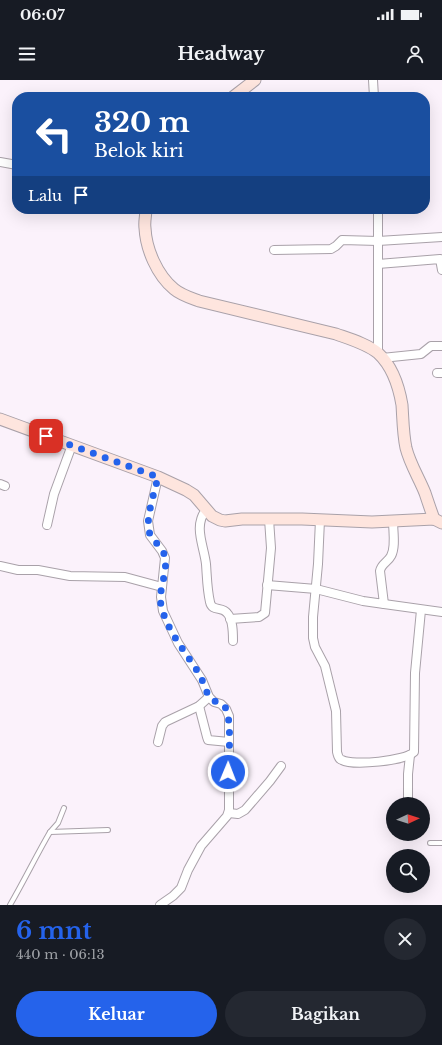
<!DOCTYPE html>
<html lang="id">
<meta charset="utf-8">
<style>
:root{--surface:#171b24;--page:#242831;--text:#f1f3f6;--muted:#9ea1a6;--accent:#2563eb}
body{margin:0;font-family:"Libre Baskerville",serif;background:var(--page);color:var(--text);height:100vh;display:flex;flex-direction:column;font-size:15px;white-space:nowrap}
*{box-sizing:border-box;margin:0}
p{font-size:13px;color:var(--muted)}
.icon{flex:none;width:22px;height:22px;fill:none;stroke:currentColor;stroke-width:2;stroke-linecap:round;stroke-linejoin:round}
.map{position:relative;height:825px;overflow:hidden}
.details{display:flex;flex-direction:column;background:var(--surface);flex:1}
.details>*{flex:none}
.guide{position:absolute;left:12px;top:12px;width:418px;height:122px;border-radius:16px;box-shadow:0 4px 16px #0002;background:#1a4fa0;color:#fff;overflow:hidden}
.needle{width:26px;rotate:86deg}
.tools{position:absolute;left:386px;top:717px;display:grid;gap:8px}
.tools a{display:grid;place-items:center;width:44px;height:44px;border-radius:50%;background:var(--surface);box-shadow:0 4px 16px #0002;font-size:20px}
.pin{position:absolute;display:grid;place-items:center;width:34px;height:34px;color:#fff;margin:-17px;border-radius:8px;box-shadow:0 2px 6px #0006}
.me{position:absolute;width:44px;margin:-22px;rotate:1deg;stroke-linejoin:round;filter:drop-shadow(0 0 3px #0008)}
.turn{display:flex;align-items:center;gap:14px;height:84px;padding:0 16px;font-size:18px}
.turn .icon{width:52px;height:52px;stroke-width:2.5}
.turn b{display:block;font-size:28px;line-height:34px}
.then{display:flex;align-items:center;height:38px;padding:0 16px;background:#0003;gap:8px;font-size:15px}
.round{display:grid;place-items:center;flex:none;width:42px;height:42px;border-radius:21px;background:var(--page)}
.overview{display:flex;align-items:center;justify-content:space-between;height:68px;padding:0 16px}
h1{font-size:24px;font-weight:800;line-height:30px;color:var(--accent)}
.cta{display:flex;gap:8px;margin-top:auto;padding:8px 16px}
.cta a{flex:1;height:46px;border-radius:24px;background:var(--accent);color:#fff;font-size:16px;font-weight:800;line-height:46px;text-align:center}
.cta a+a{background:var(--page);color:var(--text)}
.status{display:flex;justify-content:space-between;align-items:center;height:28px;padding:0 20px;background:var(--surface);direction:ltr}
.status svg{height:11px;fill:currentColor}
header{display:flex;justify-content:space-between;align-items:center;height:52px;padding:0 16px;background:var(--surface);font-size:18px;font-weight:800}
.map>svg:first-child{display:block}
</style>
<div class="status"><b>06:07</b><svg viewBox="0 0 49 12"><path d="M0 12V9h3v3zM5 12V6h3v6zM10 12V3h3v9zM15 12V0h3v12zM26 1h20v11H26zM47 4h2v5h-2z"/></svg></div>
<header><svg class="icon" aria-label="menu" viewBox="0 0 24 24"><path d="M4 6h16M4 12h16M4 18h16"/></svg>Headway<svg class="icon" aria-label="person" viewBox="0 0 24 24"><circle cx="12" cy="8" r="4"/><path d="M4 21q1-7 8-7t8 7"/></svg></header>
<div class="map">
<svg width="442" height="825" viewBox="0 0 442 825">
<rect width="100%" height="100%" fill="#fbf2fb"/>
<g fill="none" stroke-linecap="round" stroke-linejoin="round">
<!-- lane casing -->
<g stroke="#a9a1a9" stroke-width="6">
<g id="lane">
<path d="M50 752 58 743 64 728"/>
<path d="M430 763H442"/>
<path d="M10 825C24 801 36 776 50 752L108 750"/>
</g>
</g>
<!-- street casing -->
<g stroke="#a9a1a9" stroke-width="10">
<g id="street">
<path d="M373 0 374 17"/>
<path d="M0 82 17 85"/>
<path d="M378 129V273"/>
<path d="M274 170 331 169 336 166 342 160 378 161 442 157"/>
<path d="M378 184 440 179 442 190"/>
<path d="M382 278 421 274 431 266H442"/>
<path d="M437 293H442"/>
<path d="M158 397 148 441 150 455 162 471 165 478 161 517 163 531 178 563 202 600 209 617 214 622 221 624 226 629 229 636V730L227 736 201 766 188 790 181 808 173 816 160 825"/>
<path d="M0 404 5 406"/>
<path d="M206 430C193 446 204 466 206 484 207 497 207 509 210 522 212 532 222 526 227 533 233 539 233 553 233 561"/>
<path d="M320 440 318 484 313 537V558L315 567 325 586 336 631 337 672C338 675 338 679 342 680 353 686 405 681 414 672L415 593 421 530"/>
<path d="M47 445 54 414 72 365"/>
<path d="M0 486 18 490H38L70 496 125 497 162 507"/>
<path d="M267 505 316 509 363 521 384 524 380 491C381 484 388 482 391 476 396 467 393 451 393 441"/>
<path d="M384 524 442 532"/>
<path d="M230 539 259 537 265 533 271 468 269 439"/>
<path d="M199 626 207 657 208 660 229 662"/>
<path d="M158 662 162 646 165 642 199 626 209 617"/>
<path d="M408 724V694L410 675"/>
<path d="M229 733 238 734 245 730 270 701 281 686"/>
</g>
</g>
<!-- secondary casing -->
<g stroke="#a9a1a9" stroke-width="13">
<g id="secondary">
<path d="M233 17 255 0"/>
<path d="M146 129C146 135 144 142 145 148 146 169 157 195 174 209 181 215 191 218 199 221L336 254C350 259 367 264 378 273 392 286 399 307 402 325 403 340 403 354 406 368 410 384 419 398 425 413 428 422 431 431 434 439"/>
<path d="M0 339 158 397 186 410 194 415 212 436 220 440 225 441 242 439H302L372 442 434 439 442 443"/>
</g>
</g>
<!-- lane -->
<use href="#lane" stroke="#fff" stroke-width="4"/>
<!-- street -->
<use href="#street" stroke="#fff" stroke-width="8"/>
<!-- secondary -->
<use href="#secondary" stroke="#fee5de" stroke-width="11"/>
</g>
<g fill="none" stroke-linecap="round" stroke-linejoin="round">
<!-- route -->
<path stroke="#2563eb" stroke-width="7" stroke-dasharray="0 12.6" d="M46 356 158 397C155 411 144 442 150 454 154 462 163 468 165 477 168 493 158 509 161 525 167 551 185 571 198 592 203 600 205 609 209 617 214 622 220 622 225 627 232 637 229 679 228 692"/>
</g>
</svg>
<div class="tools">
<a><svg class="needle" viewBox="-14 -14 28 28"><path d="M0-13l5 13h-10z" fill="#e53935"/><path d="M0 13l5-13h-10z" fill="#9ea1a6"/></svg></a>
<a><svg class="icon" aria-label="search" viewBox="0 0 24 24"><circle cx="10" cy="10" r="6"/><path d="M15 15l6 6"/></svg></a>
</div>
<div class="pin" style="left:46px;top:356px;background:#d93025"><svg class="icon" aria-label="arrive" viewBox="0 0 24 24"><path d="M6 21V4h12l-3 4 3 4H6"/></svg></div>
<svg class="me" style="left:228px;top:692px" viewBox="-20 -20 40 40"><circle r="17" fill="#2563eb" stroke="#fff" stroke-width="3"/><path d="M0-11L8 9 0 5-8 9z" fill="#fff"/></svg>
<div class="guide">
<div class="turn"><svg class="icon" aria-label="left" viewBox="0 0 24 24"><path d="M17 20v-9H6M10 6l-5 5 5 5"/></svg><div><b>320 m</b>Belok kiri</div></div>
<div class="then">Lalu<svg class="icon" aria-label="arrive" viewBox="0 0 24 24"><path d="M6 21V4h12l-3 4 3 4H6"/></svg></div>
</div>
</div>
<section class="details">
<div class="overview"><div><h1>6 mnt</h1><p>440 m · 06:13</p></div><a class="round"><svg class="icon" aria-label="close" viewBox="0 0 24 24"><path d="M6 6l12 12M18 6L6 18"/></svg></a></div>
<div class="cta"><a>Keluar</a><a>Bagikan</a></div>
</section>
